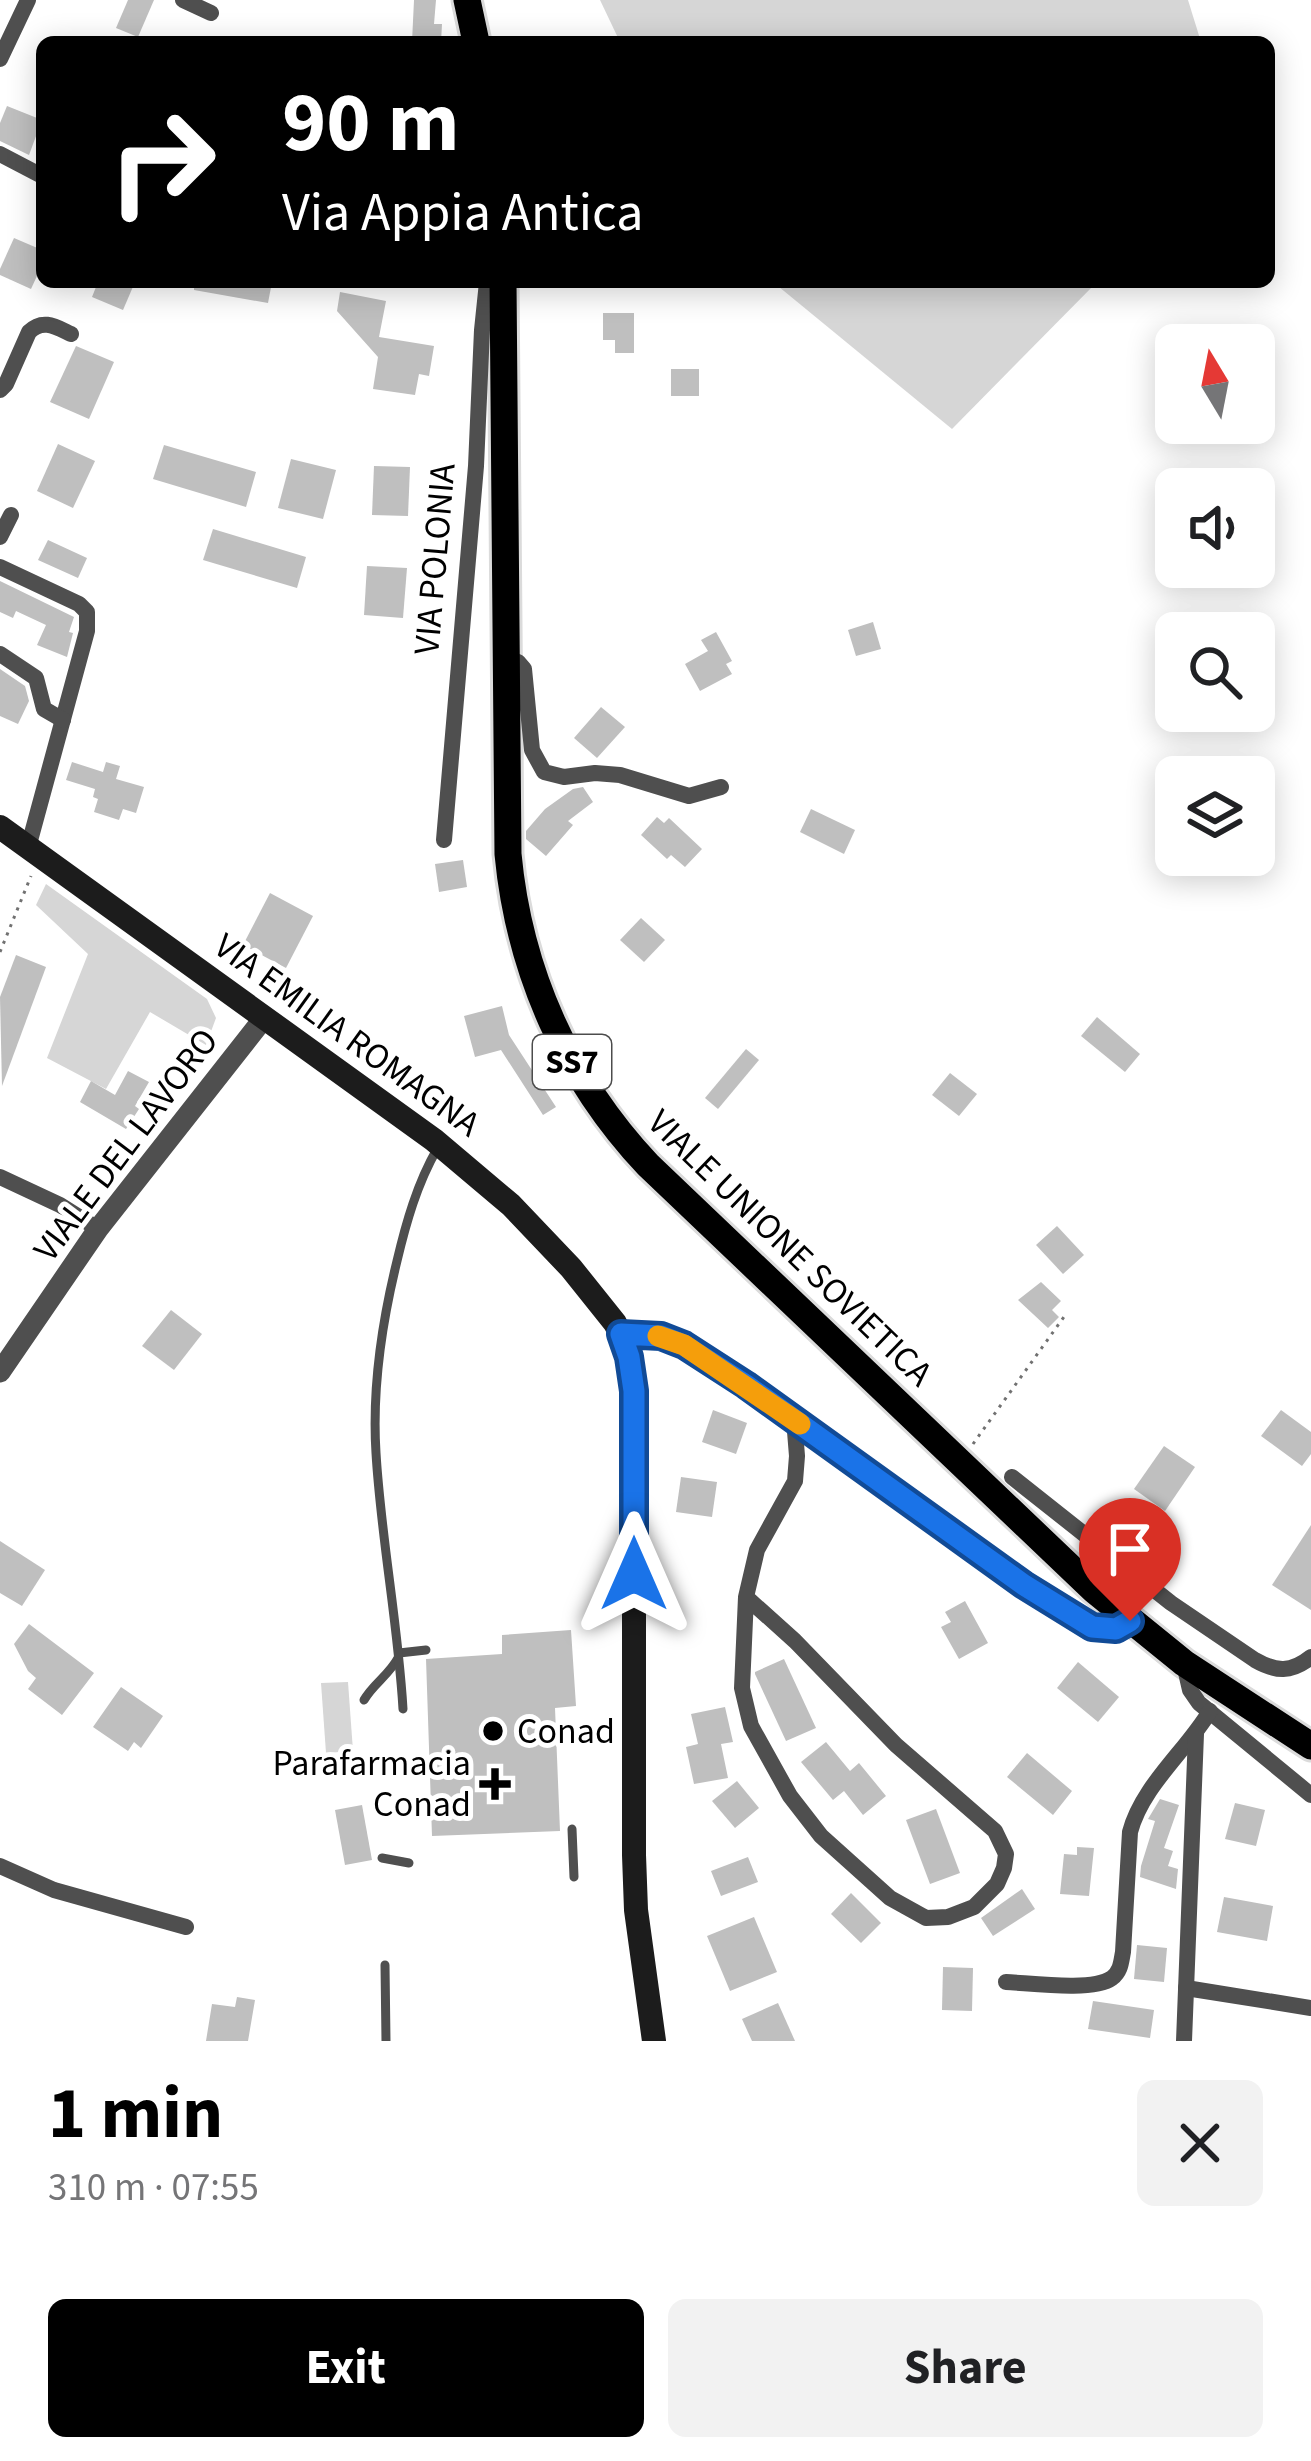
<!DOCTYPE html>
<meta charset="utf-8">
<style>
:root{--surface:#fff;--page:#f2f2f2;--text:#202124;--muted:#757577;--accent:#000}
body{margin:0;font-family:"Source Sans 3",sans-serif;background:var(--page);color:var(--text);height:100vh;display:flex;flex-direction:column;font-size:45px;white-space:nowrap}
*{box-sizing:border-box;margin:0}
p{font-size:39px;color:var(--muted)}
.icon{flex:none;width:66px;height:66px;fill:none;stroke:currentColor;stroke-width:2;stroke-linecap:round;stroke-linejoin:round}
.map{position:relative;height:2041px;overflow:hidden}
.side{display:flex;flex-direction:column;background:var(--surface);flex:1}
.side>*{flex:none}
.guide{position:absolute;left:36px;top:36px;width:1239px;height:252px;border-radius:18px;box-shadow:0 6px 30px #0003;background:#000;color:#fff;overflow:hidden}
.needle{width:78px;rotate:350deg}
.buttons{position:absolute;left:1155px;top:324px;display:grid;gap:24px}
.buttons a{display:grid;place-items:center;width:120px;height:120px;border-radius:18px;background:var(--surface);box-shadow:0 6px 30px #0003;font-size:60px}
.pin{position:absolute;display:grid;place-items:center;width:102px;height:102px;color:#fff;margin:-123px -51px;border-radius:50% 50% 50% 0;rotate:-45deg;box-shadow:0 0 12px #0007}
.pin .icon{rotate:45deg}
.me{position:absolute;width:132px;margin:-66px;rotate:0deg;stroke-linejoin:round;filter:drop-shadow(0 0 9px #0008)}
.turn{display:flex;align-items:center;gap:42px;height:252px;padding:0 48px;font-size:54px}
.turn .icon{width:156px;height:156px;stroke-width:2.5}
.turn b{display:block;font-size:84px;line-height:102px}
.round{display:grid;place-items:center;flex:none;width:126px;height:126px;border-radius:18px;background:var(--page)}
.head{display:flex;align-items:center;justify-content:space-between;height:204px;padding:0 48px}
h1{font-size:72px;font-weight:700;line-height:90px;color:var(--accent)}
.action{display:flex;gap:24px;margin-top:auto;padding:24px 48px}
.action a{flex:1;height:138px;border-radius:18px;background:var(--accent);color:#fff;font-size:48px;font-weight:700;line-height:138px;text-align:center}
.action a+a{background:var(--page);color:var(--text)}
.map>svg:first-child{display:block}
</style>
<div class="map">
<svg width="1311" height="2041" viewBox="0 0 1311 2041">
<rect width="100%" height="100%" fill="#fff"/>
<!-- green -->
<g fill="#d6d6d6">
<path d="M600 0H1188L1201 42H620Z"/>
<path d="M773 282H1097L952 429Z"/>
<path d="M46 884 207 999 216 1018 206 1045 150 1012 106 1089 47 1058 88 954 36 905Z"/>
<path d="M348 1682 353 1751 326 1753 321 1683Z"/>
</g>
<!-- building -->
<g fill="#bfbfbf">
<path d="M128 0H154L138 37 116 28Z"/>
<path d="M414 0H436L434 24H442L441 42H412Z"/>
<path d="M7 106 42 120 29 155 0 141V123Z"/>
<path d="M14 238 42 250V265L31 289 0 275V269Z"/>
<path d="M98 282H135L123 310 92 297Z"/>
<path d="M194 282H272L268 303 194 290Z"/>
<path d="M340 292 386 301 379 337 434 346 429 376 419 374 415 395 373 389 378 357 337 311Z"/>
<path d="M603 313H634V353H615V340H603Z"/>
<path d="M76 346 114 362 89 419 50 402Z"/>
<rect x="671" y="369" width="28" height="27"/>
<path d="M58 444 95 461 73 508 37 491Z"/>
<path d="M164 445 256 472 246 507 153 479Z"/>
<path d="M291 459 336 470 323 519 278 508Z"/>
<path d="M374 466 410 467 408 516 372 515Z"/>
<path d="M213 529 306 557 297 588 203 560Z"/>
<path d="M48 540 87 558 78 578 38 560Z"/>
<path d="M367 566 407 568 403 618 364 615Z"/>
<path d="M0 581 74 617 69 632 73 633 67 657 37 645 46 625 16 611 13 618 0 612Z"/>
<path d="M873 622 881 649 856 656 848 630Z"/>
<path d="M716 632 732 661 726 664 732 674 700 691 685 664 708 651 701 640Z"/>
<path d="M0 669 25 686 29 701 18 724 0 716Z"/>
<path d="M601 707 625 727 597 758 574 738Z"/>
<path d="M72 762 103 772 106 762 120 766 116 779 144 787 136 813 123 809 119 820 94 812 98 799 93 797 95 789 66 780Z"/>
<path d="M583 787 593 802 568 821 573 825 546 856 526 839V831L545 809 573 789Z"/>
<path d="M811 809 855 830 844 854 800 832Z"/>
<path d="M657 817 664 823 669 818 702 849 685 867 671 855 667 859 641 835Z"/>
<path d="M463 860 467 887 439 892 435 864Z"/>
<path d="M270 893 313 916 286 968 243 945Z"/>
<path d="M641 918 665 940 644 962 620 940Z"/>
<path d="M16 955 46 967 2 1086 0 997Z"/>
<path d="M502 1006 509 1035 556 1107 543 1115 501 1050 475 1057 464 1016Z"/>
<path d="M1097 1017 1140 1054 1125 1072 1081 1036Z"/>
<path d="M746 1049 759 1060 718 1109 705 1098Z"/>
<path d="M128 1071 149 1082 135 1106 139 1109 126 1129 80 1102 91 1081 115 1095Z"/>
<path d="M950 1073 977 1094 959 1116 932 1095Z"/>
<path d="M1057 1226 1084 1255 1063 1274 1036 1245Z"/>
<path d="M1041 1282 1061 1301 1052 1310 1059 1317 1048 1328 1018 1300Z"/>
<path d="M171 1310 202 1334 174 1370 142 1346Z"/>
<path d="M713 1410 747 1423 736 1454 702 1442Z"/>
<path d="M1281 1410 1311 1432V1454L1302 1466 1261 1436Z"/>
<path d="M1164 1446 1195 1467 1165 1511 1134 1489Z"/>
<path d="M681 1477 717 1482 712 1517 676 1512Z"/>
<path d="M1311 1525V1610L1272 1585Z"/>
<path d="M0 1541 45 1570 22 1606 0 1593Z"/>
<path d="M965 1601 988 1643 959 1659 941 1627 951 1622 945 1612Z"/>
<path d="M29 1624 94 1673 62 1715 28 1689 36 1678 28 1671 14 1644Z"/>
<path d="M571 1630 576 1706 555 1708 560 1831 432 1836 426 1659 502 1654V1635Z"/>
<path d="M784 1659 816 1728 786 1741 755 1674V1672Z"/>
<path d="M1078 1662 1119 1697 1098 1722 1057 1688Z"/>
<path d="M121 1687 163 1716 141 1748 134 1742 128 1751 93 1727Z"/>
<path d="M725 1707 733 1742 721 1744 728 1778 694 1784 686 1747 698 1744 691 1714Z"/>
<path d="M826 1742 850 1771 859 1763 886 1796 863 1815 844 1791 833 1800 801 1762Z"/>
<path d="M1027 1753 1072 1791 1053 1815 1007 1777Z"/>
<path d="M737 1781 759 1808 735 1828 712 1801Z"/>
<path d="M1160 1799 1179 1805 1164 1848 1173 1851 1168 1866 1178 1869 1176 1889 1140 1877 1141 1866 1155 1821 1148 1819Z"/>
<path d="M1235 1803 1265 1810 1256 1846 1225 1839Z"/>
<path d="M362 1805 372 1860 345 1865 335 1810Z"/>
<path d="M936 1809 960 1873 930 1884 906 1820Z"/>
<path d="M1077 1847 1094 1848 1089 1896 1060 1894 1064 1854 1077 1855Z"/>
<path d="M748 1857 758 1882 721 1896 711 1871Z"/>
<path d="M1022 1889 1035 1909 993 1936 981 1918Z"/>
<path d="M851 1893 881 1923 861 1943 831 1914Z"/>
<path d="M1224 1897 1273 1906 1267 1941 1217 1932Z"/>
<path d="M754 1917 777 1972 730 1991 707 1936Z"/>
<path d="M1137 1945 1167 1948 1164 1982 1134 1979Z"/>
<path d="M943 1967 973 1968 972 2011 942 2010Z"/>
<path d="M237 1997 255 2000 248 2041H206L212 2004 235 2007Z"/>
<path d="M1093 2001 1154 2010 1150 2038 1088 2029Z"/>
<path d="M778 2003 795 2041H752L742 2019Z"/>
</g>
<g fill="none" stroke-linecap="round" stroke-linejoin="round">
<!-- primary casing -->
<g stroke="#dbdbdb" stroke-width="33">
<g id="primary">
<path d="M467 0 476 42"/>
<path d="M503 282 508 854C519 971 567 1079 648 1165L1094 1590 1184 1663 1311 1746"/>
</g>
</g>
<!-- path -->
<g stroke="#717171" stroke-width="3" stroke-dasharray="3 6" stroke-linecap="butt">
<path d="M0 952 31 876"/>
<path d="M973 1444 1066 1314"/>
</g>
<!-- service -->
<g stroke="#4f4f4f" stroke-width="9">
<path d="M399 1653 426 1650"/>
<path d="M364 1700C373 1684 389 1675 398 1658"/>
<path d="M403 1709C398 1623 381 1538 376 1453 372 1390 382 1322 397 1261 406 1223 417 1184 437 1149"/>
<path d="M572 1829 574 1877"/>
<path d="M382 1858 409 1863"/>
<path d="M385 1965 386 2041"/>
</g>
<!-- minor -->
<g stroke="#4f4f4f" stroke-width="16">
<path d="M183 0 211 13"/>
<path d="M0 59 28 0"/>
<path d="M0 154 42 176"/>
<path d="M0 390 6 384 29 332C43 318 56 327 71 334"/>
<path d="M0 537 11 515"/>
<path d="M0 567 79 604 87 612V631L28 848"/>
<path d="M0 654 36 678 44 709 63 720"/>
<path d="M506 659 518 662 524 669 532 750 544 772 564 777 595 773 620 775 689 796 721 787"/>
<path d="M444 840 476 466 482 330 487 282"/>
<path d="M0 1177 60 1205 98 1229"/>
<path d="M1012 1477 1171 1603 1255 1660C1276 1672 1291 1673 1311 1657"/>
<path d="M746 1597 795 1641 896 1745 995 1831 1006 1854 1004 1868 997 1884 974 1907 948 1917 926 1918 890 1898 821 1836 790 1796 751 1726 742 1688 746 1597 757 1550 795 1481 797 1456 794 1419"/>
<path d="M1184 1664 1190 1690 1199 1703 1311 1795"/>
<path d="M0 1866 54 1890 186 1927"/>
<path d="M1006 1982C1030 1983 1093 1992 1112 1978 1121 1971 1121 1962 1123 1952L1130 1832C1142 1786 1186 1751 1210 1711"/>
<path d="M1186 1988 1311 2008"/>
<path d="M1184 2041 1196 1734"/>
</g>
<!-- tertiary -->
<g stroke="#4f4f4f" stroke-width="21">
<path d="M621 1334 661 1337 684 1345 746 1385 1025 1584 1092 1627 1116 1629 1130 1621"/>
<path d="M0 1372 98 1229 264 1018"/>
</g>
<!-- secondary -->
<path stroke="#1c1c1c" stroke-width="24" d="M0 827 434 1140 511 1205 571 1268 615 1323 626 1345 634 1391V1855L636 1910 654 2041"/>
<!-- primary -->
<use href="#primary" stroke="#000" stroke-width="27"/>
</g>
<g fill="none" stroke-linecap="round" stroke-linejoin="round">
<!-- route casing -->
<g stroke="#114b97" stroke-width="30">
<path id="route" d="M634 1574V1391L629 1357 621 1334 661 1336 684 1345 746 1385 1024 1585 1092 1627 1116 1629 1130 1621"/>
</g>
<!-- route -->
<use href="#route" stroke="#1a73e8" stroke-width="21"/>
<!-- slow -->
<path stroke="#f59e0b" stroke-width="21" d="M658 1336 684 1345 800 1424"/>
</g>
<!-- markers -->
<g fill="#000" stroke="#fff" stroke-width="4.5">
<circle cx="493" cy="1731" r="12"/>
<path d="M489 1766h12v12h12v12h-12v12h-12v-12h-12v-12h12z"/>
</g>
<g text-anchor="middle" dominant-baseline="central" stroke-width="10" stroke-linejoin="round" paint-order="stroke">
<!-- shield labels -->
<rect fill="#fff" stroke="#4c4c4c" stroke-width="3" x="533" y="1035" width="78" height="54" rx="9"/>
<g font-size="33" font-weight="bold" fill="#000">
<text x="572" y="1062">SS7</text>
</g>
<!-- street labels -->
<g font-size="36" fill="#000" stroke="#fff">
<text transform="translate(435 559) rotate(-85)">VIA POLONIA</text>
<text transform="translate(347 1035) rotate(36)">VIA EMILIA ROMAGNA</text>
<text transform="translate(126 1145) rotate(-53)">VIALE DEL LAVORO</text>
<text transform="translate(790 1248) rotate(44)">VIALE UNIONE SOVIETICA</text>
</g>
<!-- poi labels -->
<g font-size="36" fill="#000" stroke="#fff" text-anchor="start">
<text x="517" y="1731">Conad</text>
<text x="471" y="1763" text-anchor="end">Parafarmacia<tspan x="471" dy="41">Conad</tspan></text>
</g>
</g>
</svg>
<div class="buttons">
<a><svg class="needle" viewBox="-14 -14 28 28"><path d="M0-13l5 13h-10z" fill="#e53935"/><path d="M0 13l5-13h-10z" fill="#757577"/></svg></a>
<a><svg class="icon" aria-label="sound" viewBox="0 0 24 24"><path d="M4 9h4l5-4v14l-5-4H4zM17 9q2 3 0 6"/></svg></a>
<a><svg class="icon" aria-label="search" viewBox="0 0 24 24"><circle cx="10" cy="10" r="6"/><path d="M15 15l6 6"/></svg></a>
<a><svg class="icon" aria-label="layers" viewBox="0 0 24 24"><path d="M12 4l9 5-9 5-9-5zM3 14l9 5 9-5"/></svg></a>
</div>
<div class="pin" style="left:1130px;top:1621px;background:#d93025"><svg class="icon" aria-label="arrive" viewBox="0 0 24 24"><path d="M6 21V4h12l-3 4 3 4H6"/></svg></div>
<svg class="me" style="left:634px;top:1574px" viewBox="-20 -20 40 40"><path d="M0-17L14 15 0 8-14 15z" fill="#1a73e8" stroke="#fff" stroke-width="4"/></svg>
<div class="guide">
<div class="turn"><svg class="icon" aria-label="right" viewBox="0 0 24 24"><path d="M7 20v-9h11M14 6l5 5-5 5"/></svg><div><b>90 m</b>Via Appia Antica</div></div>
</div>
</div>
<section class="side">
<div class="head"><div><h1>1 min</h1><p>310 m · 07:55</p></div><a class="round"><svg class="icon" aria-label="close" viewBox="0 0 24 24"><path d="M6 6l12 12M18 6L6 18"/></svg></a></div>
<div class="action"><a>Exit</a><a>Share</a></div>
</section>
